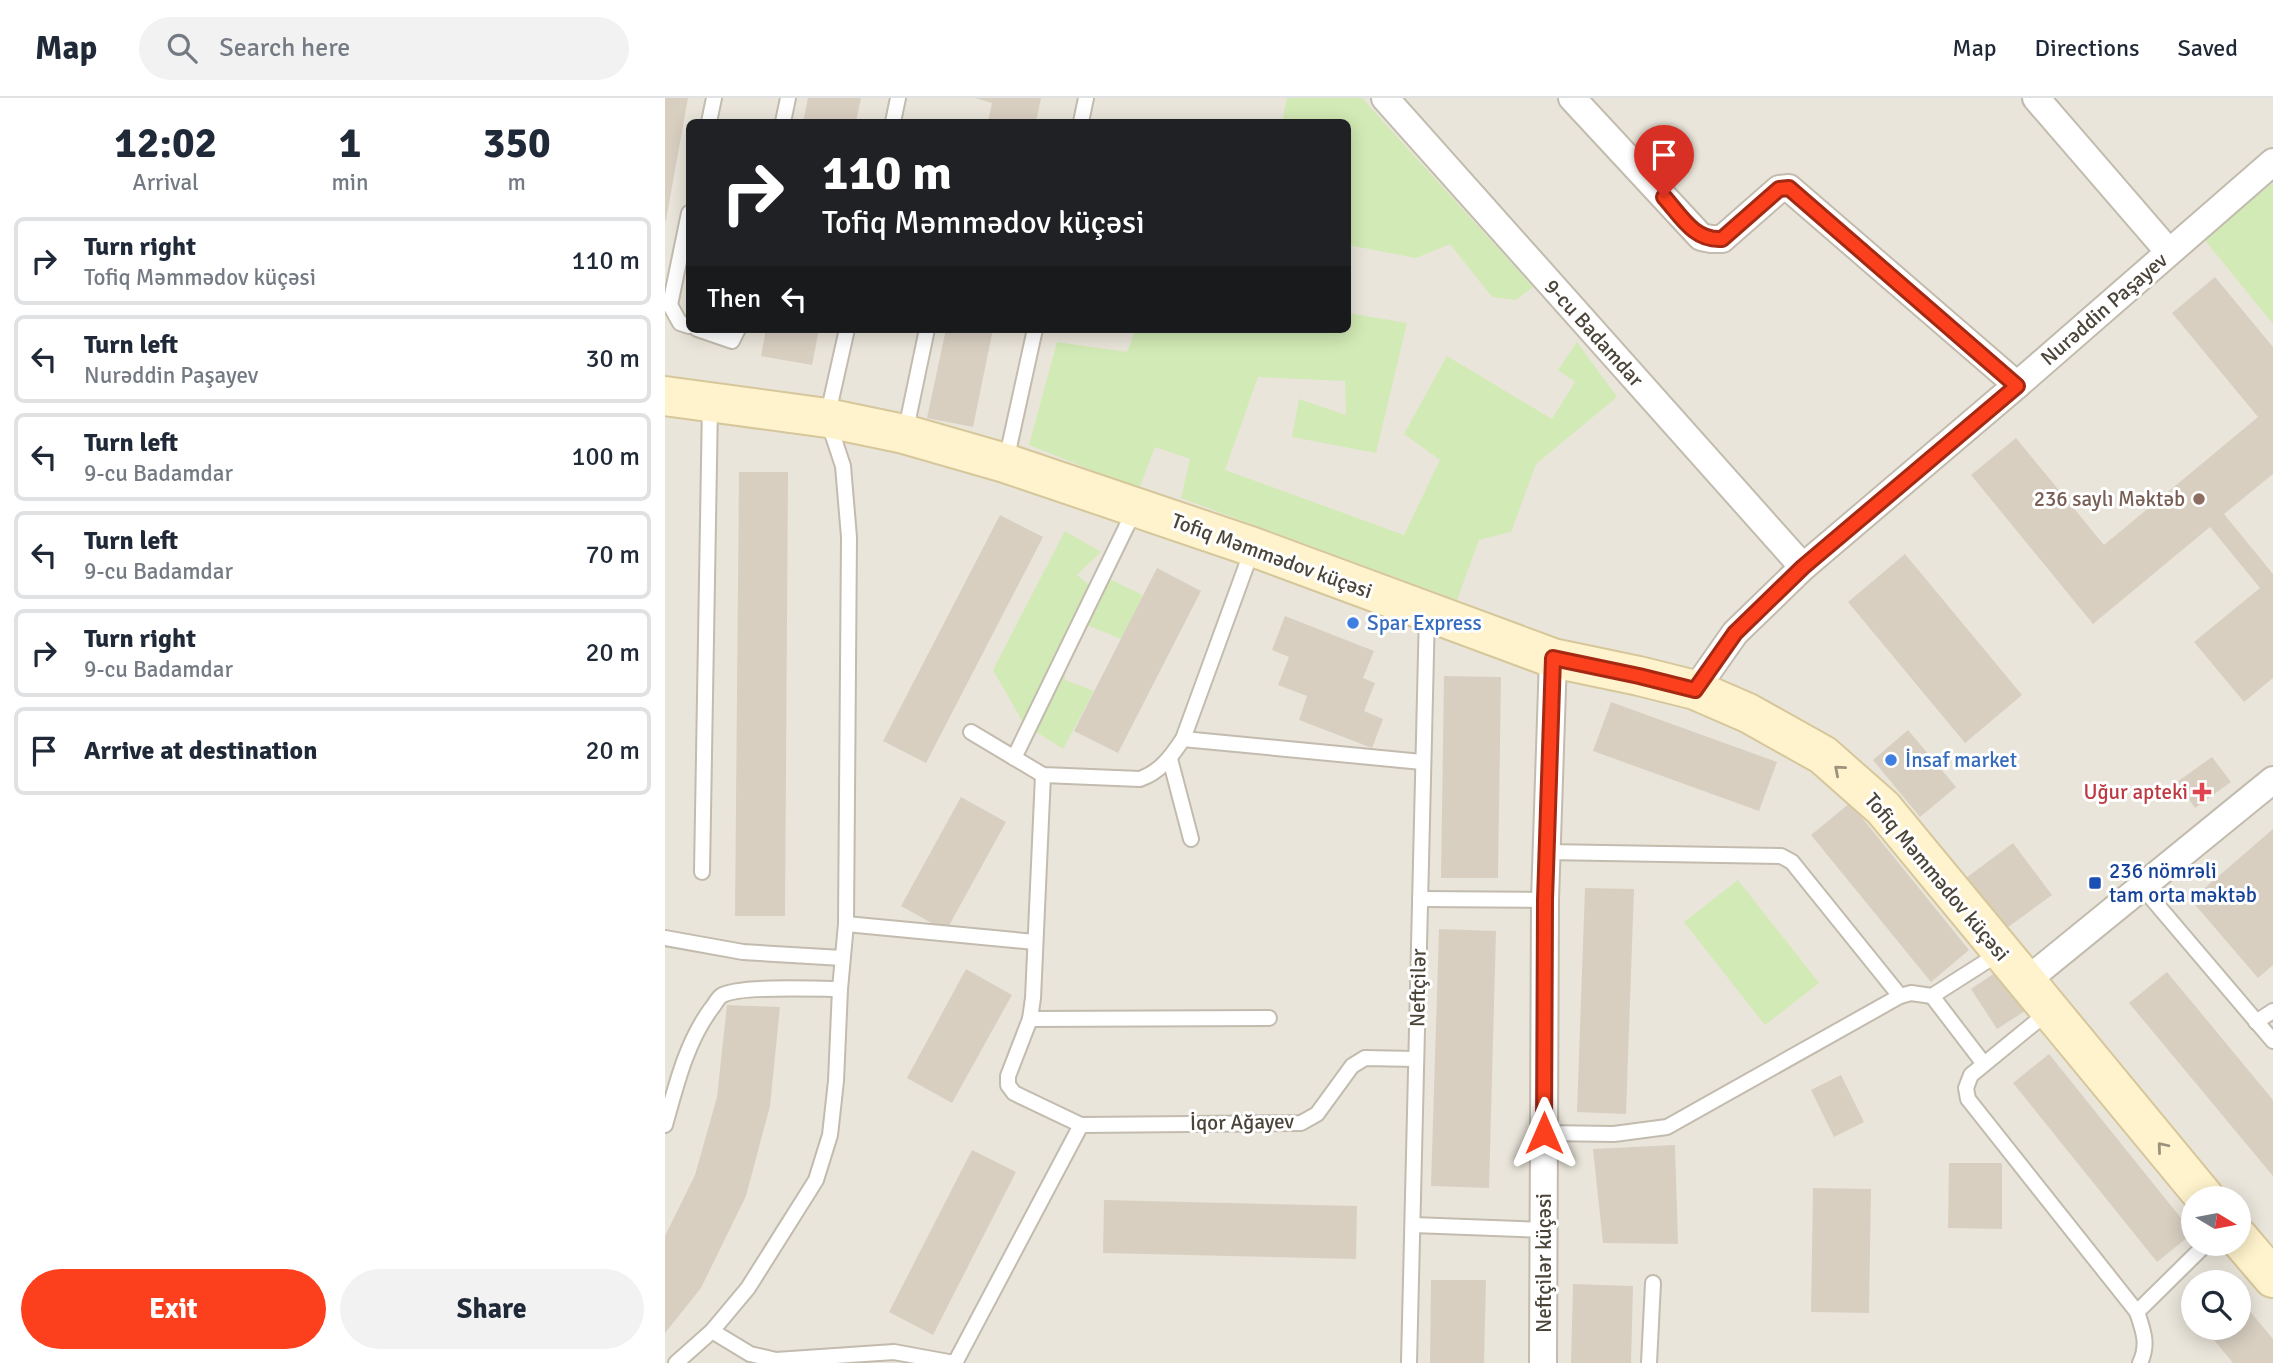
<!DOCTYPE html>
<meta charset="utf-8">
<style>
:root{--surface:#fff;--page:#f2f2f3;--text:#1f2937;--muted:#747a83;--line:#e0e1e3;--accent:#fc3f1d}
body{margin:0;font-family:Signika,sans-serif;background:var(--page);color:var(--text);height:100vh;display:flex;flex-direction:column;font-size:26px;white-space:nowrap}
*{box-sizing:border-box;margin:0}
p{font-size:23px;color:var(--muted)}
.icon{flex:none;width:38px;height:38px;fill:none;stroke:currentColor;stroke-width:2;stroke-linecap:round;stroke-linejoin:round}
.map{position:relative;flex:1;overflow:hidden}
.panel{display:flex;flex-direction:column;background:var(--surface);width:665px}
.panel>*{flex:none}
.top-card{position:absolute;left:21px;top:21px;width:665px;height:214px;border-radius:10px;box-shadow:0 4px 18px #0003;background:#202124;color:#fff;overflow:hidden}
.needle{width:46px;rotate:100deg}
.fabs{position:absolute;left:1516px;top:1088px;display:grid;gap:14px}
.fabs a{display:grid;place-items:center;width:70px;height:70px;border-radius:50%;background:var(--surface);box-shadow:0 4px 18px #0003;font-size:35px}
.pin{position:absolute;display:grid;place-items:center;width:60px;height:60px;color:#fff;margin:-72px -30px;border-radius:50% 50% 50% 0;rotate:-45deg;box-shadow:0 0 7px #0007}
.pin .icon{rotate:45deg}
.me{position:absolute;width:77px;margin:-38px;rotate:0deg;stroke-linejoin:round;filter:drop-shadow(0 0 5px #0008)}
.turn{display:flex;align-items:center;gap:24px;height:147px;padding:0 21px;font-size:32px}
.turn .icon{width:91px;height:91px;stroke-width:2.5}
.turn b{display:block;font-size:49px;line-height:60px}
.then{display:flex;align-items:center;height:66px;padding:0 21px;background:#0003;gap:14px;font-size:26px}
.eta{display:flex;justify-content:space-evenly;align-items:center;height:119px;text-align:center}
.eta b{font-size:42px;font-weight:800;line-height:49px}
.action{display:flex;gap:14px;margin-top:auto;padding:14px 21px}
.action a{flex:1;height:80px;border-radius:42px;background:var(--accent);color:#fff;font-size:28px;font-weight:800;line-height:80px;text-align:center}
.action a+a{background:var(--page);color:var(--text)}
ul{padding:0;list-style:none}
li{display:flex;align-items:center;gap:21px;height:88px;margin:0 14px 10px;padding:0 7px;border:4px solid var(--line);border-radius:10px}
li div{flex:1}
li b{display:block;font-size:26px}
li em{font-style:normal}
header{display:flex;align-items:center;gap:42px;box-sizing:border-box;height:98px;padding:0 35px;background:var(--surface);border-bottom:2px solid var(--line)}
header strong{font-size:33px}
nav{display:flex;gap:38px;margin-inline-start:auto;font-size:24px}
.search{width:490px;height:63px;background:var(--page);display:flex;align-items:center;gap:18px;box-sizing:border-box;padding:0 24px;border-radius:38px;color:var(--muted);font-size:26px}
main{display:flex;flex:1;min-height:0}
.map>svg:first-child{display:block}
</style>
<header>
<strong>Map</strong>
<div class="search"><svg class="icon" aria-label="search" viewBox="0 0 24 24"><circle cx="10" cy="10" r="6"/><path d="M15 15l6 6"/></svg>Search here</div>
<nav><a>Map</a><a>Directions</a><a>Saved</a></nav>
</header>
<main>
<section class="panel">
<div class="eta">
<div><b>12:02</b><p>Arrival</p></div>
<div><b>1</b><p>min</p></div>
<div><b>350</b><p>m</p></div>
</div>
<ul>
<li><svg class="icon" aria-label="right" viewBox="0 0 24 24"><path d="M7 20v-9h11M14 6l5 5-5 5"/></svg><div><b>Turn right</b><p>Tofiq Məmmədov küçəsi</p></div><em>110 m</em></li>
<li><svg class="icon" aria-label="left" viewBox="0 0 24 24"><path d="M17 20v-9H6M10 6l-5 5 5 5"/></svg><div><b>Turn left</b><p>Nurəddin Paşayev</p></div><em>30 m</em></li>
<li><svg class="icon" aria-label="left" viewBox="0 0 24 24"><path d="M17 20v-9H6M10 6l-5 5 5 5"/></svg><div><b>Turn left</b><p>9-cu Badamdar</p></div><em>100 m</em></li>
<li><svg class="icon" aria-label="left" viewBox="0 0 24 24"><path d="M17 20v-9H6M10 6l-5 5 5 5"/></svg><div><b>Turn left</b><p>9-cu Badamdar</p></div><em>70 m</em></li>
<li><svg class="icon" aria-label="right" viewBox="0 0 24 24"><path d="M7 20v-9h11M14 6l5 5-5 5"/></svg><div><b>Turn right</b><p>9-cu Badamdar</p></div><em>20 m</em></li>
<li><svg class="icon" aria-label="arrive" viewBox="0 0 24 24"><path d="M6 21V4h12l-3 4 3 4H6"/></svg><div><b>Arrive at destination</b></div><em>20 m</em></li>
</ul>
<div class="action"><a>Exit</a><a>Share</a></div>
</section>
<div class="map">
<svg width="1608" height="1265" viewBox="0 0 1608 1265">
<rect width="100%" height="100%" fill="#f6f3ec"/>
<!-- residential -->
<path fill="#eae5da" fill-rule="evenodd" d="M0 0H1608V1265H0ZM24 24H682V231H24ZM1528 1101H1573V1146H1528ZM1528 1185H1573V1230H1528Z"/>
<!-- green -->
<g fill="#d2eab5">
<path d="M622 0H697L868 189 851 202 827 199 785 146 751 160 683 147 682 24H617Z"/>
<path d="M1608 85V226L1539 141Z"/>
<path d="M683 215 742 225 711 355 627 339 634 301 681 317 680 283 593 279 560 372 739 437 775 362 739 336 782 258 887 321 910 284 893 272 912 244 952 299 871 366 846 434 814 442 792 502 516 400 525 361 490 349 474 391 364 347 392 244 462 254 471 231H682Z"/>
<path d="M400 433 436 454 412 477 427 489 438 478 478 497 456 541 422 527 398 543 400 582 429 593 398 651 359 626 328 572Z"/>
<path d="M1073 782 1154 885 1100 927 1019 824Z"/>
</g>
<!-- building -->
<g fill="#d8cfc1">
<path d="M0 0H23L1 122H0Z"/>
<path d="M143 0H196L191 24H138Z"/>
<path d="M310 0H376L371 24H323L327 5Z"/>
<path d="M1550 179 1608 249V376L1559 416 1608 476V580L1579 604 1529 544 1595 490 1545 429 1428 526 1306 377 1351 340 1439 447 1593 319 1507 215Z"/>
<path d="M101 231H154L147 267 96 258Z"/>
<path d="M281 231H328L308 329 262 320Z"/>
<path d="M74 374H123L120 818H70Z"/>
<path d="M335 417 378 439 261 665 218 643Z"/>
<path d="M1240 456 1357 597 1300 645 1183 504Z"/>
<path d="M492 470 536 493 453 655 409 633Z"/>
<path d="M620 518 709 553 698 580 710 585 699 613 718 621 707 650 634 622 642 598 613 587 624 559 607 552Z"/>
<path d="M779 578 836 579 833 780H776Z"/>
<path d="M946 604 1112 664 1094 713 928 653Z"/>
<path d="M1243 632 1291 689 1255 719 1208 662Z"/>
<path d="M1547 659 1566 684 1530 710 1512 684Z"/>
<path d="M296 699 341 724 281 833 236 808Z"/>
<path d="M1185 705 1304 852 1266 884 1146 737Z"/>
<path d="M1608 731V867L1593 880 1526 802Z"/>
<path d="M1348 745 1387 797 1339 832 1301 780Z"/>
<path d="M920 790 969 791 961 1016 912 1014Z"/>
<path d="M774 831 831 833 824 1090 766 1088Z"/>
<path d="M301 871 347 897 287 1005 242 980Z"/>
<path d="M1334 872 1360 913 1332 931 1306 891Z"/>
<path d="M1502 874 1608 1002V1078L1464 905Z"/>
<path d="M62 907 115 909 105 1008 81 1098 36 1190 0 1235V1138L30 1077 52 999Z"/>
<path d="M1384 956 1528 1135 1492 1164 1348 985Z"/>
<path d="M1176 977 1199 1024 1169 1039 1146 992Z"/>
<path d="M1010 1047 1013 1146 938 1145 928 1051Z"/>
<path d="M307 1052 351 1074 268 1237 224 1214Z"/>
<path d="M1284 1065H1337V1131L1283 1130Z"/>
<path d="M1148 1090 1206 1091 1204 1215 1146 1214Z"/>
<path d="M439 1102 692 1108 691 1161 438 1155Z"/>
<path d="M766 1182H821L819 1265H765Z"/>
<path d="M908 1186 968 1188 966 1265H906Z"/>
<path d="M1573 1199 1608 1241V1265H1568L1539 1230H1573Z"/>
</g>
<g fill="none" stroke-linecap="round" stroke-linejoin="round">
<!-- lane casing -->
<g stroke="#c2bbae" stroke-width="18">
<g id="lane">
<path d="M44 24 49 0"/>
<path d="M118 24 123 0"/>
<path d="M228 24 233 0"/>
<path d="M416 24 421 0"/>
<path d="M24 115 5 207 15 225 24 228"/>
<path d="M32 231 67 243 73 231"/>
<path d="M240 336 262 231"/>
<path d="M341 363 370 231"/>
<path d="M306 634 378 677 475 681C495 674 506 659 518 641L757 664"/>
<path d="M518 641 587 452"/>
<path d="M349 660 471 409"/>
<path d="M505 661 526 741"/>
<path d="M378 677 368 900 365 921 343 978V987L349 995 416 1027 636 1025 652 1016 687 968 700 960 751 961"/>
<path d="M881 754 1116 758 1127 764 1235 898"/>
<path d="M37 774 45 306"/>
<path d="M1477 789 1608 943"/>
<path d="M755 801 880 802"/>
<path d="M181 826 370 844"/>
<path d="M0 840 78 854 177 860"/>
<path d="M1267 898 1319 966"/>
<path d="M1383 914 1306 977 1301 990 1303 1001 1472 1214C1478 1232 1484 1246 1475 1265"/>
<path d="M365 921 604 920"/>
<path d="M1591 924 1608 913"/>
<path d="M0 1027C11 988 21 945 46 911 49 908 52 901 56 898 72 887 152 891 175 891"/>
<path d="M879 1035 949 1036 1002 1029 1235 898 1246 895 1267 898 1336 854"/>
<path d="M748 1127 879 1132"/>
<path d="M1472 1214 1541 1146"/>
<path d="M47 1233 85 1256 111 1262 229 1254 289 1265"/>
<path d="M11 1265 47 1233 83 1190 151 1082 165 1037 171 983 175 891 181 826 184 439 178 368 162 320 182 231"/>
<path d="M290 1265 416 1027"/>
<path d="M744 1265 762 514"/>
<path d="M984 1265 988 1185"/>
</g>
</g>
<!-- street casing -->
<g stroke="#c2bbae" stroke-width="30">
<g id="street">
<path d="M720 0 1138 469"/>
<path d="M907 0 1036 139 1046 141H1057L1114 91 1124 90 1352 287"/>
<path d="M1371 0 1504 154"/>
<path d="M1030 592 1070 535 1138 469 1352 287 1608 64"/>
<path d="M1360 884 1608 682"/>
<path d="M878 1265 880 802 888 560"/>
</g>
</g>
<!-- secondary casing -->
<g stroke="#d6c79b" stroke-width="42">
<g id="secondary">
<path d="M0 298 162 320 239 336 340 365 588 449 888 560 974 578 1030 592 1083 615 1158 657 1218 710 1541 1101"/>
<path d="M1573 1139 1608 1180"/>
</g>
</g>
<!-- lane -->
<use href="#lane" stroke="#fff" stroke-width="14"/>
<!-- street -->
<use href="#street" stroke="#fff" stroke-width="26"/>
<!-- secondary -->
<use href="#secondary" stroke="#fff3cd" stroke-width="38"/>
</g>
<!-- one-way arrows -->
<defs><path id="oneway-chevron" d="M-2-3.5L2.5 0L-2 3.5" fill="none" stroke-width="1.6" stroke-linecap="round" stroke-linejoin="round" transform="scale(1.75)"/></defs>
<g stroke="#9c937c">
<use href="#oneway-chevron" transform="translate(1174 672) rotate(-139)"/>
<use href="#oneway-chevron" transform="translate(1497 1049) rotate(-130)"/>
</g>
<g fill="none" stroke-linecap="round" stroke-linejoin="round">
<!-- route casing -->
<g stroke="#a42913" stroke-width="18">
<path id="route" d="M879 1035 880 802 888 560 974 578 1030 592 1070 535 1138 469 1352 288 1124 90 1114 91 1057 141C1029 143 1016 118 999 99"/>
</g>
<!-- route -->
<use href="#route" stroke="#fc3f1d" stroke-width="12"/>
</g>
<!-- markers -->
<circle fill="#8d6e63" stroke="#fff" stroke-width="2.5" cx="1534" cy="401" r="7"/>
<g fill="#3f7fe0" stroke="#fff" stroke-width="2.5">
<circle cx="688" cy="525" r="7"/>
<circle cx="1226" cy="662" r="7"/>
</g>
<path fill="#e0444e" stroke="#fff" stroke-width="2.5" d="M1533.5 683.5h7v7h7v7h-7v7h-7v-7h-7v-7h7z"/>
<rect fill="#1a4fb4" stroke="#fff" stroke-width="2.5" x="1423" y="778" width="14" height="14" rx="3.5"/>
<g text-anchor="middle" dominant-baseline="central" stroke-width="6" stroke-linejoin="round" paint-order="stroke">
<!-- street labels -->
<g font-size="21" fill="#4b4439" stroke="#fff">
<text transform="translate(1439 211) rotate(-41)">Nurəddin Paşayev</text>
<text transform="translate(929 235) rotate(48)">9-cu Badamdar</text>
<text transform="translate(607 458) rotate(20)">Tofiq Məmmədov küçəsi</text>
<text transform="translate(1272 779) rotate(50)">Tofiq Məmmədov küçəsi</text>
<text transform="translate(753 890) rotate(-89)">Neftçilər</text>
<text transform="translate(577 1024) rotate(-1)">İqor Ağayev</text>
<text transform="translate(879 1165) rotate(-90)">Neftçilər küçəsi</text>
</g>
<!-- education labels -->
<g font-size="21" fill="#785e54" stroke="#fff" text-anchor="end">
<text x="1520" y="401">236 saylı Məktəb</text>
</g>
<!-- shop labels -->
<g font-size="21" fill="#366cbe" stroke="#fff" text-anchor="start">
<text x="702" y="525">Spar Express</text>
<text x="1240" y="662">İnsaf market</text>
</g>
<!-- health labels -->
<g font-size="21" fill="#be3a42" stroke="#fff" text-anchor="end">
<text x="1523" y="694">Uğur apteki</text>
</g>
<!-- transit labels -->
<g font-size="21" fill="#164399" stroke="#fff" text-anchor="start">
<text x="1444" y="773">236 nömrəli<tspan x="1444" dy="24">tam orta məktəb</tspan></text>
</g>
</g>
</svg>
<div class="fabs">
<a><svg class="needle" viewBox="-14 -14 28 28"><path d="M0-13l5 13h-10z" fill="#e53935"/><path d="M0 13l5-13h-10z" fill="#747a83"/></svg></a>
<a><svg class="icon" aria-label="search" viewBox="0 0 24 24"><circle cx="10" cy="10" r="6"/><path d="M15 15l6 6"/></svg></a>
</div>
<div class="pin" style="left:999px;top:99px;background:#d93025"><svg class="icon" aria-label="arrive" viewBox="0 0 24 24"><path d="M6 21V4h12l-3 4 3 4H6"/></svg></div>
<svg class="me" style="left:879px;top:1035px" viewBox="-20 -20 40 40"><path d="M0-17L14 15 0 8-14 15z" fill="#fc3f1d" stroke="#fff" stroke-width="4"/></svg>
<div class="top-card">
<div class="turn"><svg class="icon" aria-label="right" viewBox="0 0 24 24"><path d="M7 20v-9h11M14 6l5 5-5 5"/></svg><div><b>110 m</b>Tofiq Məmmədov küçəsi</div></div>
<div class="then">Then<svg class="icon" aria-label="left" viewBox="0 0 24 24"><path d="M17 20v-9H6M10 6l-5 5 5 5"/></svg></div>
</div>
</div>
</main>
